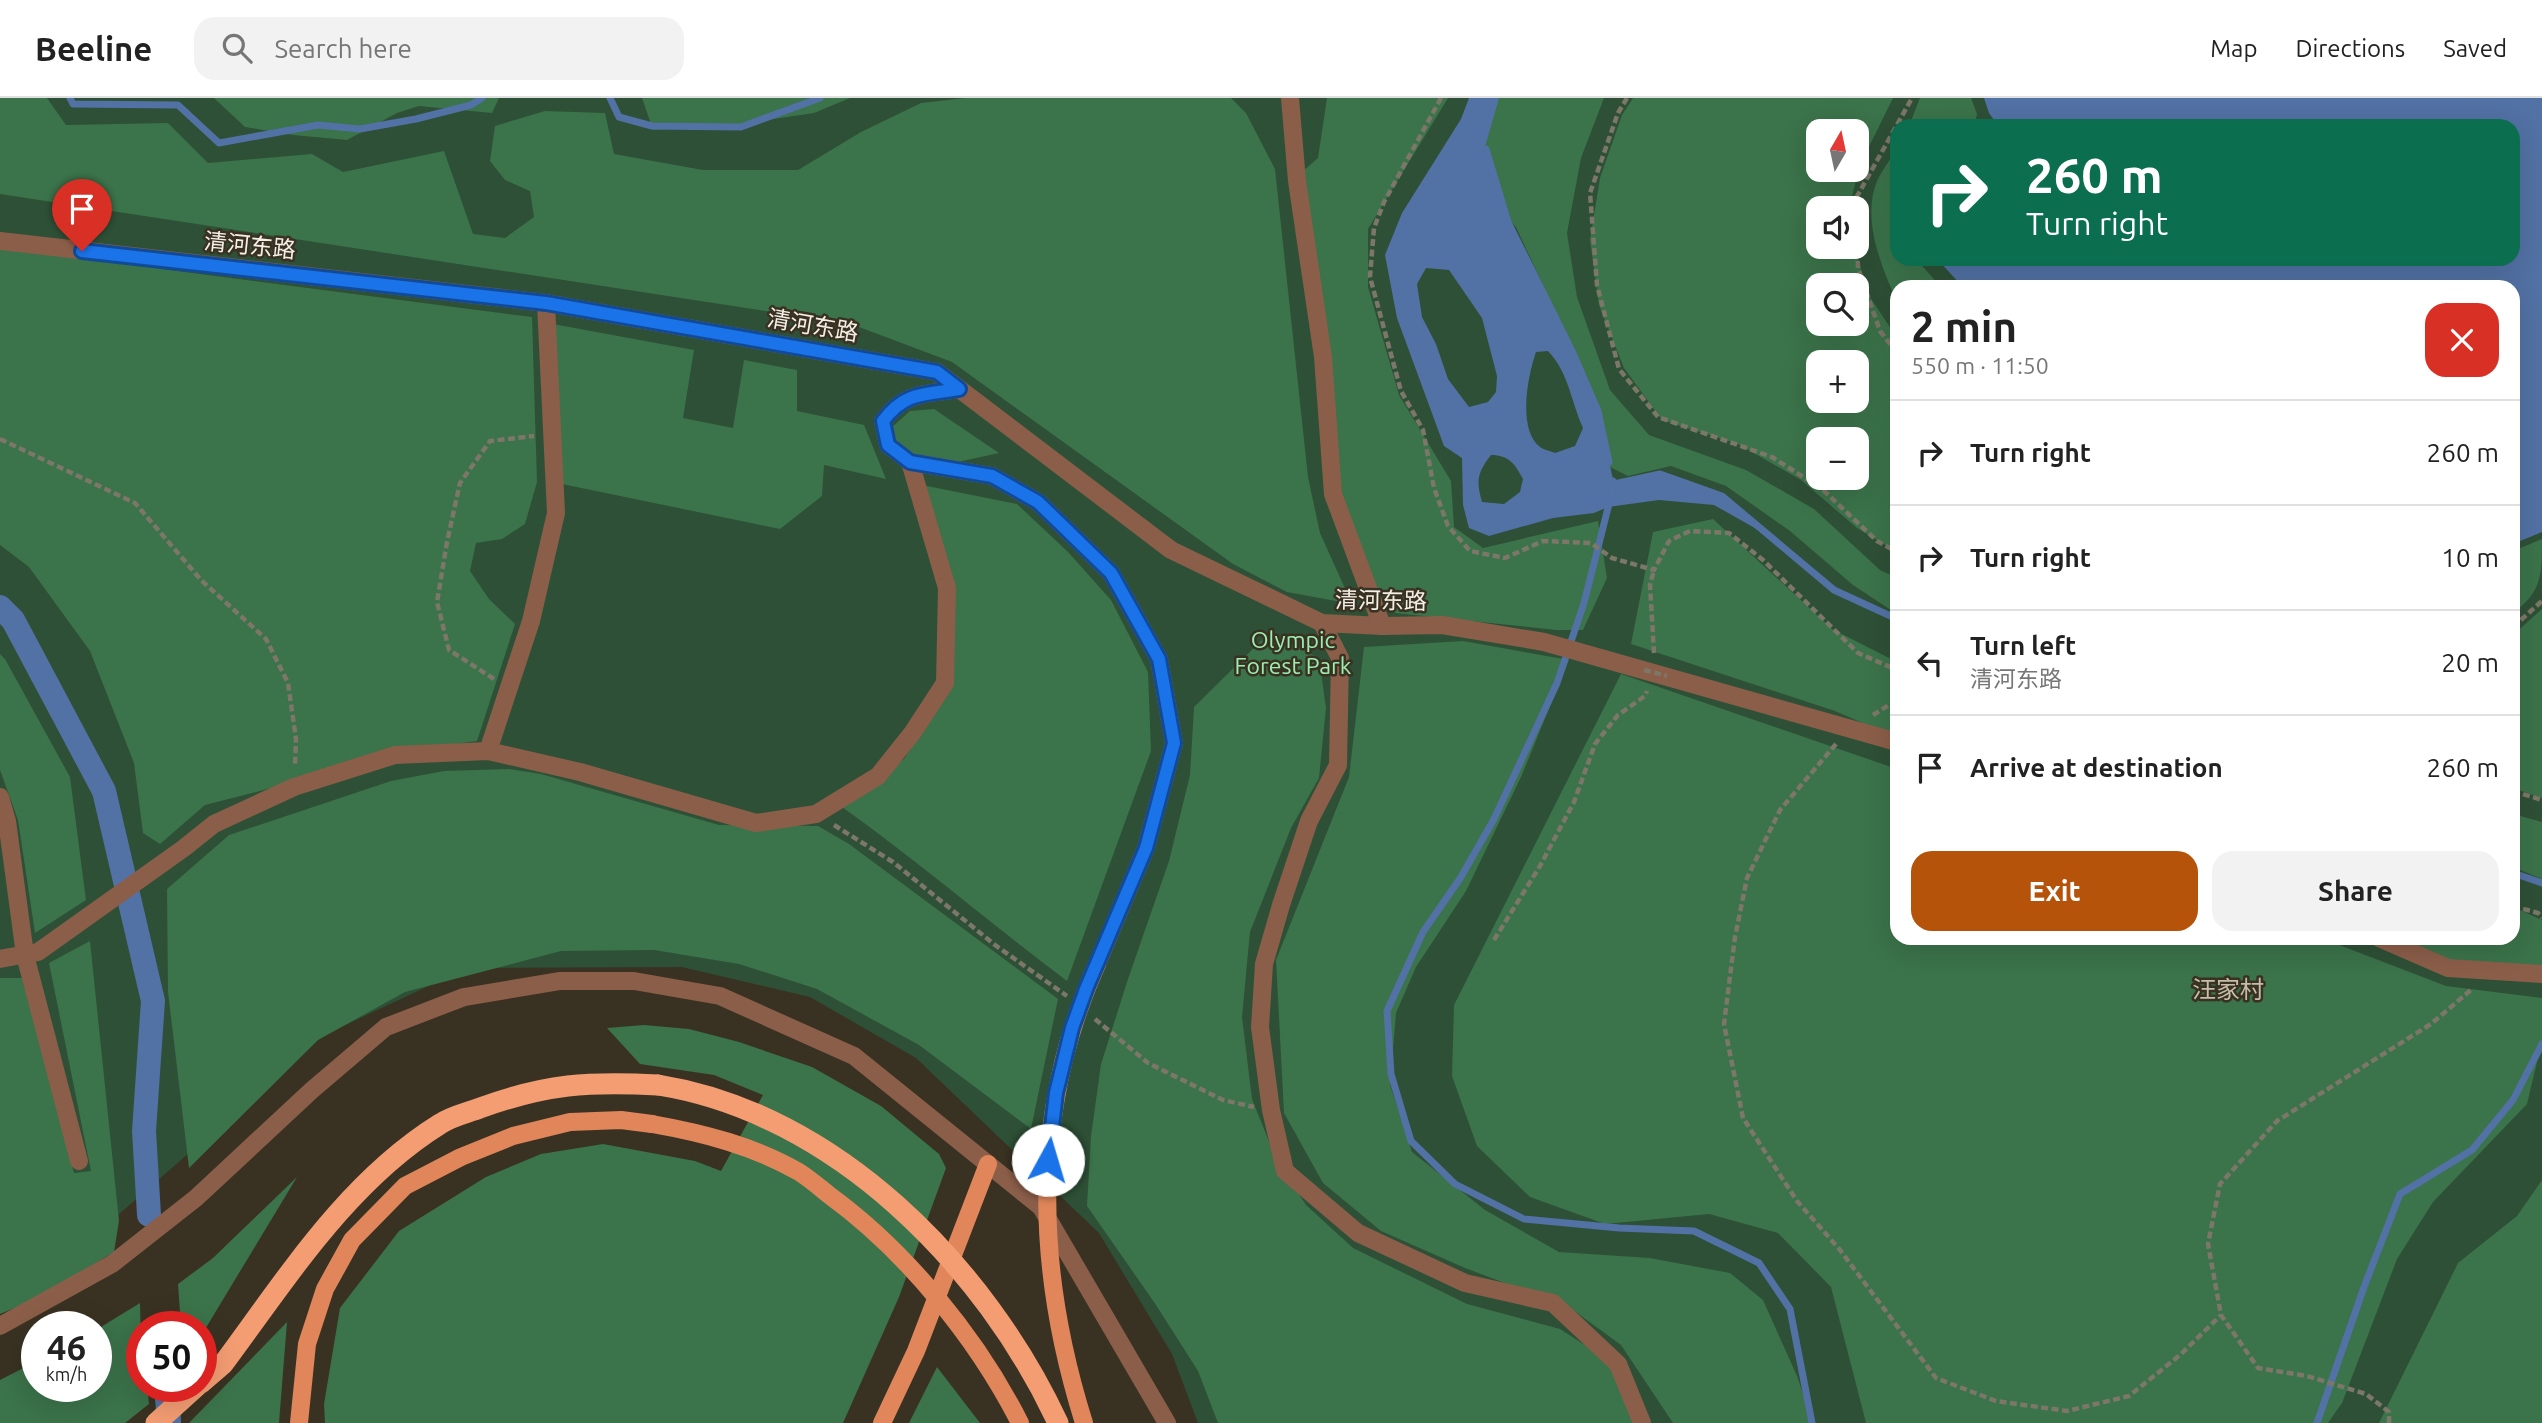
<!DOCTYPE html>
<meta charset="utf-8">
<style>
:root{--surface:#fff;--page:#f2f2f2;--text:#222;--muted:#767676;--line:#e0e0e0;--accent:#b45309}
body{margin:0;font-family:Ubuntu,"Noto Sans SC",sans-serif;background:var(--page);color:var(--text);height:100vh;display:flex;flex-direction:column;font-size:26px;white-space:nowrap}
*{box-sizing:border-box;margin:0}
p{font-size:23px;color:var(--muted)}
.icon{flex:none;width:38px;height:38px;fill:none;stroke:currentColor;stroke-width:2;stroke-linecap:round;stroke-linejoin:round}
.map{position:relative;flex:1;overflow:hidden}
.sheet{position:absolute;left:1890px;top:182px;width:630px;height:665px;display:flex;flex-direction:column;background:var(--surface);border-radius:21px;box-shadow:0 7px 28px #0002}
.sheet>*{flex:none}
.banner{position:absolute;left:1890px;top:21px;width:630px;height:147px;border-radius:21px;box-shadow:0 7px 28px #0002;background:#0b6e4f;color:#fff;overflow:hidden}
.needle{width:46px;rotate:9deg}
.buttons{position:absolute;left:1806px;top:21px;display:grid;gap:14px}
.buttons a{display:grid;place-items:center;width:63px;height:63px;border-radius:14px;background:var(--surface);box-shadow:0 7px 28px #0002;font-size:35px}
.speed{position:absolute;left:21px;top:1213px;display:flex;gap:14px;font-size:35px;font-weight:700;text-align:center}
.speed>*{display:grid;place-content:center;width:91px;height:91px;border-radius:50%;background:var(--surface);box-shadow:0 7px 28px #0002;line-height:1}
.speed small{font-size:18px;font-weight:400}
.speed .limit{border:10px solid #d22;background:#fff;color:#111}
.pin{position:absolute;display:grid;place-items:center;width:60px;height:60px;color:#fff;margin:-72px -30px;border-radius:50% 50% 50% 0;rotate:-45deg;box-shadow:0 0 7px #0007}
.pin .icon{rotate:45deg}
.me{position:absolute;width:77px;margin:-38px;rotate:6deg;stroke-linejoin:round;filter:drop-shadow(0 0 5px #0008)}
.turn{display:flex;align-items:center;gap:24px;height:147px;padding:0 21px;font-size:32px}
.turn .icon{width:91px;height:91px;stroke-width:2.5}
.turn b{display:block;font-size:49px;line-height:60px}
.round{display:grid;place-items:center;flex:none;width:74px;height:74px;border-radius:21px;background:var(--page)}
.head{display:flex;align-items:center;justify-content:space-between;height:119px;padding:0 21px}
h1{font-size:42px;font-weight:700;line-height:52px}
.cta{display:flex;gap:14px;margin-top:auto;padding:14px 21px}
.cta a{flex:1;height:80px;border-radius:21px;background:var(--accent);color:#fff;font-size:28px;font-weight:700;line-height:80px;text-align:center}
.cta a+a{background:var(--page);color:var(--text)}
ul{padding:0;list-style:none}
li{display:flex;align-items:center;gap:21px;height:105px;padding:0 21px;border-top:2px solid var(--line)}
li div{flex:1}
li b{display:block;font-size:26px}
li em{font-style:normal}
header{display:flex;align-items:center;gap:42px;box-sizing:border-box;height:98px;padding:0 35px;background:var(--surface);border-bottom:2px solid var(--line)}
header strong{font-size:33px}
nav{display:flex;gap:38px;margin-inline-start:auto;font-size:24px}
.search{width:490px;height:63px;background:var(--page);display:flex;align-items:center;gap:18px;box-sizing:border-box;padding:0 24px;border-radius:21px;color:var(--muted);font-size:26px}
.map>svg:first-child{display:block}
</style>
<header>
<strong>Beeline</strong>
<div class="search"><svg class="icon" aria-label="search" viewBox="0 0 24 24"><circle cx="10" cy="10" r="6"/><path d="M15 15l6 6"/></svg>Search here</div>
<nav><a>Map</a><a>Directions</a><a>Saved</a></nav>
</header>
<div class="map">
<svg width="2542" height="1325" viewBox="0 0 2542 1325">
<rect width="100%" height="100%" fill="#393222"/>
<!-- green -->
<path fill="#2e5036" fill-rule="evenodd" d="M0 0H2542V1325H1198L1172 1256 1099 1135 916 960 810 899 682 869 467 870 324 937 23 1200 0 1212ZM1897 28H2513V161H1897ZM1818 33H1857V72H1818ZM1818 110H1857V149H1818ZM1818 187H1857V226H1818ZM1897 189H2513V840H1897ZM1818 264H1857V303H1818ZM1818 341H1857V380H1818Z"/>
<!-- forest -->
<g fill="#3b734a" fill-rule="evenodd">
<path d="M0 0H47L66 27 168 25 208 65 312 56 343 74 444 53 473 136 505 140 534 119 530 93 505 82 490 63 495 28 545 13 605 15 614 56 703 72H798L861 34 921 5 965 0H1231L1246 15 1275 71 1308 379 1320 435 1352 506 1287 494 1233 466 952 264 851 226 0 96Z"/>
<path d="M214 0H499L492 15 419 8 397 15 347 42 293 37 245 29Z"/>
<path d="M642 0H850L814 15 728 28 653 32Z"/>
<path d="M1327 0H1448L1368 131V189L1399 297 1451 383 1454 429 1483 450 1598 423 1607 480 1583 532H1556L1395 515 1367 477 1332 395 1302 74 1318 60Z"/>
<path d="M1490 0H1604L1581 60 1567 135 1577 199 1610 292 1649 337 1746 372 1814 411 1880 472 1897 480V516L1853 487 1790 433 1726 388 1671 368 1628 378 1600 364 1542 185 1516 129 1484 96 1481 20Z"/>
<path d="M1633 0H1893L1860 67 1849 110H1818V149H1855L1868 196 1897 240V454L1857 430 1801 382 1738 346 1662 322 1624 270 1599 207 1590 142 1600 80 1622 17ZM1818 33H1857V72H1818ZM1818 187H1857V226H1818ZM1818 264H1857V303H1818ZM1818 341H1857V380H1818Z"/>
<path d="M1920 0H1971L1977 16 1974 28H1909Z"/>
<path d="M1897 50V161H1916L1941 189H1897V205C1882 168 1861 123 1877 83 1882 72 1891 61 1897 50Z"/>
<path d="M0 150 532 219 537 384 525 426 502 441 476 445 470 473 489 501 515 526 477 643 372 657 279 688 205 707 160 746 143 735 134 665 90 553 29 469 0 447Z"/>
<path d="M553 226 694 252 683 320 733 330 744 262 797 272V313L864 327 886 381 824 367 822 398 780 431 562 386Z"/>
<path d="M934 311 999 355 958 364 921 361 896 346 892 329 910 313Z"/>
<path d="M922 387 1017 406 1068 454 1111 502 1148 574 1151 653 1067 883C991 826 919 764 842 709L904 661 943 600 952 495Z"/>
<path d="M1713 421 1832 531 1897 564V640L1835 613 1631 546 1653 434Z"/>
<path d="M2542 441C2542 476 2542 494 2513 515V453Z"/>
<path d="M2542 511V700L2513 690V537Z"/>
<path d="M1270 534 1319 560 1326 610 1319 680 1291 730 1250 834 1242 919 1252 1001 1276 1061 1306 1107 1353 1150 1467 1206 1560 1231 1599 1256 1621 1284 1640 1325H1218L1198 1273 1156 1207 1087 1108 1091 1038 1101 966 1128 881 1169 763 1190 677 1194 609Z"/>
<path d="M1463 543 1569 562 1521 679 1466 793 1416 869 1396 915 1390 987 1412 1054 1485 1112 1559 1154 1650 1160 1730 1175 1763 1202 1797 1278 1813 1325H1673L1621 1247 1569 1209 1465 1170 1381 1133 1323 1085 1284 1015 1276 862 1349 679 1364 549Z"/>
<path d="M0 556 5 561 70 679 86 802 35 835 18 722 0 672Z"/>
<path d="M1621 576 1897 671V840H2321L2446 888 2542 900V943L2527 1006 2433 1104 2397 1161 2342 1305 2328 1325H1866L1831 1189 1778 1135 1709 1116 1605 1126 1530 1099 1477 1048 1452 978 1454 907Z"/>
<path d="M509 671 541 676 719 727 818 728 849 746 1058 901 1031 1031 919 947 817 891 739 866 654 852 561 853 405 894 318 942 189 1070 168 894 167 791 229 737 391 683 444 673Z"/>
<path d="M2513 716 2542 724V781L2513 769Z"/>
<path d="M2513 809 2542 822V869L2449 862 2394 840H2513Z"/>
<path d="M90 843 119 1123 114 1154 37 1201 0 1216V880H24L74 1075 91 1073 49 865Z"/>
<path d="M644 927 689 931 739 944 812 969 881 1008 939 1056 946 1070 899 1199 843 1325H325L324 1306 340 1210 399 1133 486 1079 541 1056 603 1046 695 1063 721 1073 763 997 714 977 640 966 607 930Z"/>
<path d="M297 1079 201 1238V1228H181L178 1186 213 1160Z"/>
<path d="M2542 1082V1325H2379L2458 1165 2517 1118Z"/>
<path d="M140 1205 142 1288H147L149 1306 125 1325H0V1282L37 1263V1288H96V1232Z"/>
<path d="M287 1224 279 1325H189Z"/>
<path d="M937 1269 980 1325H909Z"/>
</g>
<!-- water -->
<g fill="#5271a4" fill-rule="evenodd">
<path d="M1469 0H1499L1485 49 1508 124 1572 253 1598 313 1614 386 1660 376 1722 398 1769 438 1714 407 1659 402 1608 409 1594 415 1553 420 1489 438 1469 430 1463 407 1462 360 1444 348 1397 220 1385 157 1402 115 1461 21ZM1426 170 1449 172 1482 220 1497 278 1496 294 1488 304 1469 309 1448 281 1436 246 1422 219 1417 186ZM1548 253C1569 275 1571 304 1583 330L1575 348 1555 355C1551 353 1544 352 1540 349 1517 331 1528 277 1536 254ZM1491 357C1509 357 1515 366 1523 381L1520 394 1504 406 1482 404C1476 383 1477 375 1491 357Z"/>
<path d="M1984 0H2542V434L2513 446V189H1963L1937 161H2513V28H1998L1989 15Z"/>
<path d="M154 1288H180L181 1325H157Z"/>
</g>
<g fill="none" stroke-linecap="round" stroke-linejoin="round">
<!-- stream -->
<g stroke="#5271a4" stroke-width="7">
<path d="M70 0 73 6 178 7 219 45 318 27 360 31 416 21 471 7 482 0"/>
<path d="M610 0 619 19 652 28 741 29 820 0"/>
<path d="M1486 51 1508 124 1572 253 1598 313 1609 364"/>
<path d="M1613 383 1614 386 1660 376 1722 398 1834 492 1897 521"/>
<path d="M1614 386 1584 505 1557 585 1494 721 1461 779 1423 834 1387 913 1391 976 1411 1043 1455 1086 1524 1121 1619 1130 1694 1133 1759 1165 1790 1211 1812 1325"/>
<path d="M2513 775 2542 785"/>
<path d="M2317 1325 2364 1189 2400 1096 2472 1052 2513 1002 2542 946"/>
</g>
<!-- canal -->
<path stroke="#5271a4" stroke-width="24" d="M0 509 13 522 104 693 153 903 144 1033 149 1117"/>
<!-- path -->
<g stroke="#7d7769" stroke-width="4.5" stroke-dasharray="7 3.5" stroke-linecap="butt">
<path d="M1441 0 1384 104 1374 130 1370 179 1401 293 1423 332 1434 390 1448 428 1470 453 1505 460 1543 443 1591 445 1612 460 1654 472 1669 443 1690 433 1729 435 1763 462 1858 555 1897 572"/>
<path d="M1627 0 1618 15 1590 95 1597 187 1619 271 1658 319 1772 359 1822 391 1877 443 1897 454"/>
<path d="M1855 110V102L1912 0"/>
<path d="M1857 142 1858 170 1880 233 1897 255"/>
<path d="M0 341 135 405 201 482 266 541 288 585 296 641 295 668"/>
<path d="M2513 529 2542 503"/>
<path d="M1654 555 1650 487 1654 472"/>
<path d="M494 581 449 552 437 504 447 444 460 385 490 343 534 338"/>
<path d="M1873 617 1897 602"/>
<path d="M1836 646 1780 712 1747 780 1735 839 1724 926 1743 1020 1797 1103 1840 1152 1936 1280 1996 1303 2067 1313 2129 1298 2180 1257 2221 1217"/>
<path d="M2513 693 2542 702"/>
<path d="M834 727 893 764 995 847 1067 898"/>
<path d="M2513 808 2538 815 2542 820"/>
<path d="M1494 842 1540 768 1574 704 1595 646 1618 617 1645 598 1647 593"/>
<path d="M1095 921 1148 965 1223 1002 1254 1009"/>
<path d="M2389 1325V1314L2366 1296 2307 1278 2258 1270 2221 1217 2208 1146 2220 1086 2277 1023 2431 926 2472 891"/>
</g>
<!-- minor -->
<g stroke="#8b5e49" stroke-width="18">
<path d="M1290 0 1297 83 1323 259 1333 396 1382 528"/>
<path d="M0 143 546 205 937 274 1171 452 1322 525 1382 528 1442 527 1544 544 1897 644"/>
<path d="M910 364 992 378 1038 404 1111 475 1159 561 1174 645 1146 750 1097 866"/>
<path d="M1322 525 1340 560 1338 667 1309 723 1281 807 1264 866 1260 929 1271 1012 1285 1073 1358 1135 1465 1185 1553 1205 1618 1266 1642 1325"/>
<path d="M488 653 531 523 556 415 546 205"/>
<path d="M0 699 7 723 25 857 79 1063"/>
<path d="M2379 840 2448 870 2542 876"/>
<path d="M0 861 38 854 184 750 214 726 294 689 395 657 488 653 580 674 756 725 816 716 878 678 913 634 945 585 947 490 910 364 888 347 883 323C905 293 925 297 959 291"/>
<path d="M0 1228 112 1166 196 1100 312 992 386 929 464 899 559 883H634L720 898 854 958 1041 1109 1167 1325"/>
</g>
<!-- major -->
<g stroke="#e0865a" stroke-width="18">
<path d="M299 1325 307 1246 325 1191 352 1142 405 1088 461 1059 513 1038 570 1024 621 1022 652 1026"/>
<path d="M882 1325 916 1253 988 1066"/>
</g>
<!-- highway -->
<g stroke="#f49d73" stroke-width="21">
<path d="M201 1285 223 1266C287 1180 347 1084 440 1026 452 1018 467 1015 480 1010 546 986 589 983 658 987"/>
<path d="M156 1325 197 1288"/>
</g>
<!-- path-bridge -->
<path stroke="#7d7769" stroke-width="4.5" stroke-dasharray="7 3.5" stroke-linecap="butt" d="M1644 572 1667 578"/>
<!-- major-bridge -->
<g stroke="#e0865a" stroke-width="18">
<path d="M652 1026C703 1035 754 1048 799 1074 810 1081 819 1089 829 1097 906 1153 977 1240 1020 1325"/>
<path d="M1084 1325C1036 1172 1030 1015 1097 866"/>
</g>
<!-- highway-bridge -->
<path stroke="#f49d73" stroke-width="21" d="M658 987C835 1015 985 1168 1058 1325"/>
</g>
<g fill="none" stroke-linecap="round" stroke-linejoin="round">
<!-- route casing -->
<g stroke="#114b97" stroke-width="18">
<path id="route" d="M82 153 546 205 937 274 959 291C925 297 905 293 883 323L888 347 910 364 992 378 1038 404 1111 475 1159 561 1174 645 1146 750 1086 891 1072 930 1056 995 1048 1062"/>
</g>
<!-- route -->
<use href="#route" stroke="#1a73e8" stroke-width="12"/>
</g>
<g text-anchor="middle" dominant-baseline="central" stroke-width="5" stroke-linejoin="round" paint-order="stroke">
<!-- street labels -->
<g font-size="23" fill="#f5f0e6" stroke="#393222">
<text transform="translate(250 147) rotate(6)">清河东路</text>
<text transform="translate(813 227) rotate(10)">清河东路</text>
<text transform="translate(1381 502) rotate(1)">清河东路</text>
</g>
<!-- park labels -->
<g font-size="23" fill="#9ceeaf" stroke="#393222">
<text x="1293" y="541">Olympic<tspan x="1293" dy="26">Forest Park</tspan></text>
</g>
<!-- neighbourhood labels -->
<g font-size="24" fill="#c6bdaa" stroke="#393222">
<text x="2228" y="891">汪家村</text>
</g>
</g>
</svg>
<div class="buttons">
<a><svg class="needle" viewBox="-14 -14 28 28"><path d="M0-13l5 13h-10z" fill="#e53935"/><path d="M0 13l5-13h-10z" fill="#767676"/></svg></a>
<a><svg class="icon" aria-label="sound" viewBox="0 0 24 24"><path d="M4 9h4l5-4v14l-5-4H4zM17 9q2 3 0 6"/></svg></a>
<a><svg class="icon" aria-label="search" viewBox="0 0 24 24"><circle cx="10" cy="10" r="6"/><path d="M15 15l6 6"/></svg></a>
<a>+</a>
<a>−</a>
</div>
<div class="speed"><div>46<small>km/h</small></div><div class="limit">50</div></div>
<div class="pin" style="left:82px;top:153px;background:#d93025"><svg class="icon" aria-label="arrive" viewBox="0 0 24 24"><path d="M6 21V4h12l-3 4 3 4H6"/></svg></div>
<svg class="me" style="left:1048px;top:1062px" viewBox="-20 -20 40 40"><circle r="19" fill="#fff"/><path d="M0-13L10 11 0 6-10 11z" fill="#1a73e8"/></svg>
<div class="banner">
<div class="turn"><svg class="icon" aria-label="right" viewBox="0 0 24 24"><path d="M7 20v-9h11M14 6l5 5-5 5"/></svg><div><b>260 m</b>Turn right</div></div>
</div>
<section class="sheet">
<div class="head"><div><h1>2 min</h1><p>550 m · 11:50</p></div><a class="round" style="background:#d93025;color:#fff"><svg class="icon" aria-label="close" viewBox="0 0 24 24"><path d="M6 6l12 12M18 6L6 18"/></svg></a></div>
<ul>
<li><svg class="icon" aria-label="right" viewBox="0 0 24 24"><path d="M7 20v-9h11M14 6l5 5-5 5"/></svg><div><b>Turn right</b></div><em>260 m</em></li>
<li><svg class="icon" aria-label="right" viewBox="0 0 24 24"><path d="M7 20v-9h11M14 6l5 5-5 5"/></svg><div><b>Turn right</b></div><em>10 m</em></li>
<li><svg class="icon" aria-label="left" viewBox="0 0 24 24"><path d="M17 20v-9H6M10 6l-5 5 5 5"/></svg><div><b>Turn left</b><p>清河东路</p></div><em>20 m</em></li>
<li><svg class="icon" aria-label="arrive" viewBox="0 0 24 24"><path d="M6 21V4h12l-3 4 3 4H6"/></svg><div><b>Arrive at destination</b></div><em>260 m</em></li>
</ul>
<div class="cta"><a>Exit</a><a>Share</a></div>
</section>
</div>
